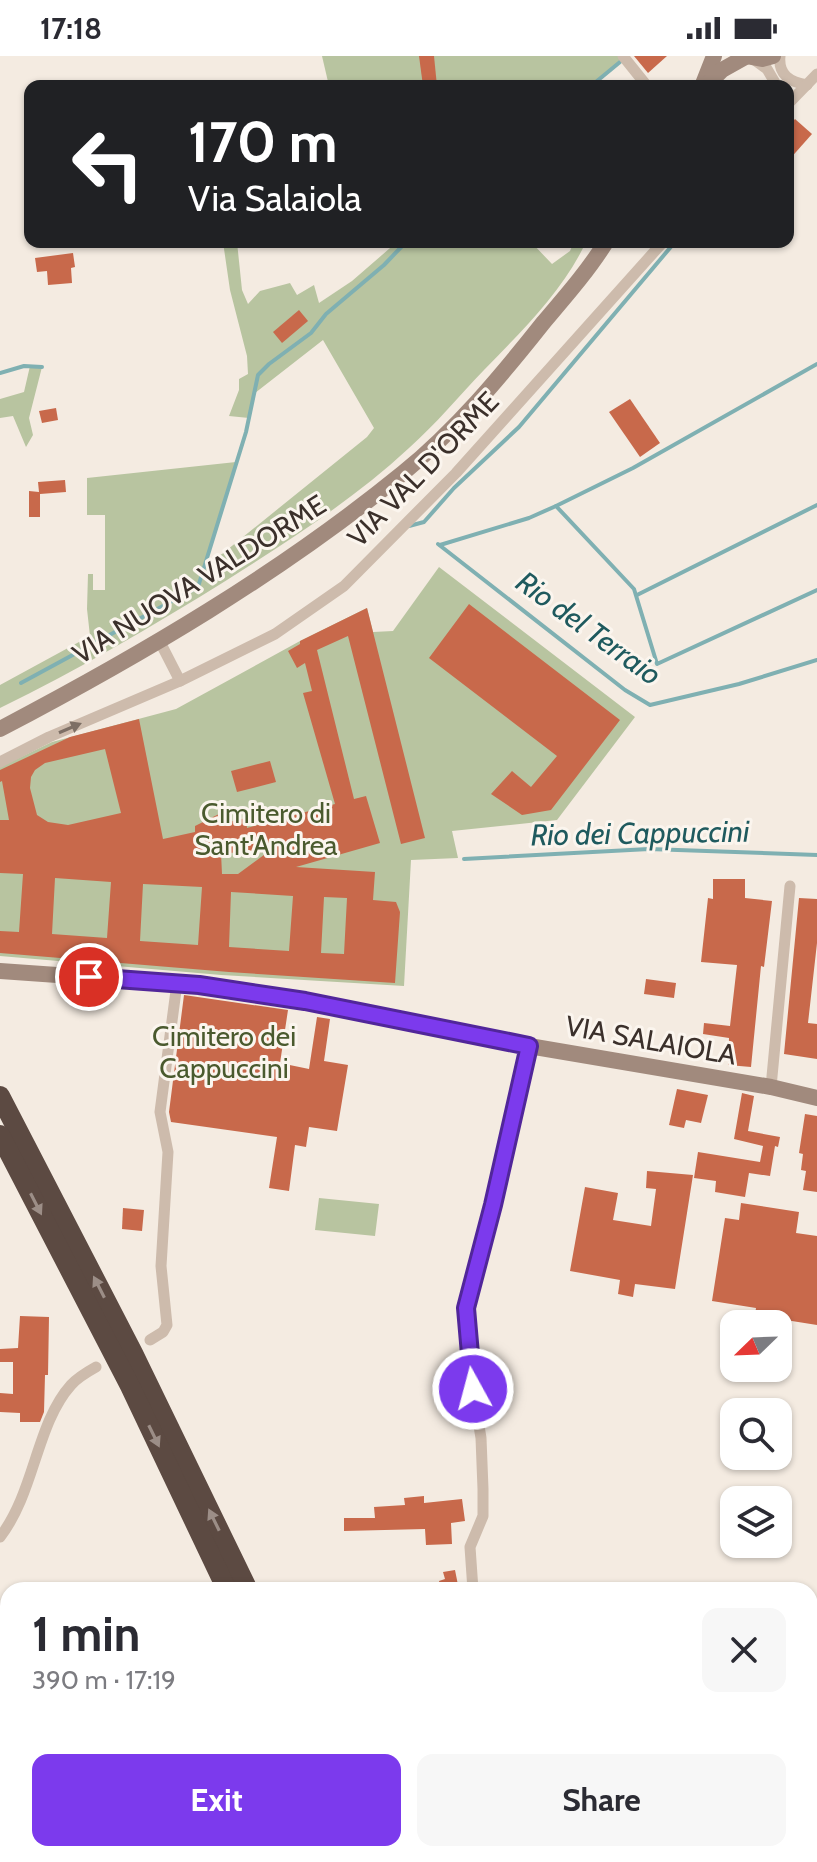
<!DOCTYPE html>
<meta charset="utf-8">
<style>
:root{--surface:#fff;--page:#f7f7f7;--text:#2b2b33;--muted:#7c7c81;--accent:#7c3aed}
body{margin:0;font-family:Cabin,sans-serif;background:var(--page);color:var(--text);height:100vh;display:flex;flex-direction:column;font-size:30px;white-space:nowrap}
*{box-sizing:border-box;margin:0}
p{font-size:26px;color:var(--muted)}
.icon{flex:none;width:44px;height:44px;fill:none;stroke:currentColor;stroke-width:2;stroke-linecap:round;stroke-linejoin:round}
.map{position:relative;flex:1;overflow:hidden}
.details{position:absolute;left:0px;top:1526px;width:818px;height:280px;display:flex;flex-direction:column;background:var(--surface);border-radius:24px 24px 0 0;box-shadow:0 2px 6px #0004}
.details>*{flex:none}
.top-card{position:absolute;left:24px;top:24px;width:770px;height:168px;border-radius:16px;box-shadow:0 2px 6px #0004;background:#202124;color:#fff;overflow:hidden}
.needle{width:52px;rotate:247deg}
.controls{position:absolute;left:720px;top:1254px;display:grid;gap:16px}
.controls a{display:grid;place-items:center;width:72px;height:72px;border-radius:16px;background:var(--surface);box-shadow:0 2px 6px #0004;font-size:40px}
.pin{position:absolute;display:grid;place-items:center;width:68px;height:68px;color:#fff;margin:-34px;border:4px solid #fff;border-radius:50%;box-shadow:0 2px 8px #0007}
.me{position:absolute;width:88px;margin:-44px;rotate:353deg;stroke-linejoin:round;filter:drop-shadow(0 0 6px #0008)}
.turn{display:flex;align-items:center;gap:28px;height:168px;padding:0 32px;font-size:36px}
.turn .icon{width:104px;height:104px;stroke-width:2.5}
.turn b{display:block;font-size:56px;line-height:68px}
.round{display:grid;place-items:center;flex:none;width:84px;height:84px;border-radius:16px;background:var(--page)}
.head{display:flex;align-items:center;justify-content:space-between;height:136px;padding:0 32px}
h1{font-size:48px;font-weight:700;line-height:60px}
.cta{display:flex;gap:16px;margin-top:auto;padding:16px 32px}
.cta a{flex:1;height:92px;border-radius:16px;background:var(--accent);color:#fff;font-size:32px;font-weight:700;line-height:92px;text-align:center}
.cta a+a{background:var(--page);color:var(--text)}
.status{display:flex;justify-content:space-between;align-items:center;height:56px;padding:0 40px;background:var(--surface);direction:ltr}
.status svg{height:22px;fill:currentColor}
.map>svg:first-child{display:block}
</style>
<div class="status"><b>17:18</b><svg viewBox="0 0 49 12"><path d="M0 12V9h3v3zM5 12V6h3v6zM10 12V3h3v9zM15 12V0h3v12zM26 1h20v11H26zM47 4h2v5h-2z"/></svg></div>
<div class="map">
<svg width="817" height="1806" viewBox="0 0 817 1806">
<rect width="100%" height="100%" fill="#f4ebe1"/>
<!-- green -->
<g fill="#b8c4a0">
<path d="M322 0H619L620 6 591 30H329Z"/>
<path d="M223 186H237L242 234 248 248 260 235 290 227 297 239 314 229 319 247 352 225 397 186H531L552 208 570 195 574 186H586C563 235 522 275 484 314 459 340 436 368 409 392 354 443 290 484 227 524 153 570 78 614 0 652V629L90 580 87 553 88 518H93V534H105V459H87V422L236 406 206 506 222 498 367 381 374 372 323 284 255 337 249 362 229 360 239 334V323L248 318 247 300 230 234Z"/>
<path d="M30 310 42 311 29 362 33 379 26 391 13 360 0 362V343L24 336Z"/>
<path d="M439 511 635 661 557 764 452 775 458 802 411 804 404 930 221 919 0 900V711L52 686 176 653 300 585 367 552 373 576 393 575Z"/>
<path d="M319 1142 379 1148 375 1180 315 1174Z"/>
</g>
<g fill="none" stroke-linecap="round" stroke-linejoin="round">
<!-- stream -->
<g stroke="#7fb0b2" stroke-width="4">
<path d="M591 30 620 6"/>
<path d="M0 317 24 310 42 311"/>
<path d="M556 450 634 533 657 608 817 534"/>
<path d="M409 470 424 466 454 432 519 371 675 186"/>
<path d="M438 488 625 634 650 649 739 628 817 604"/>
<path d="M440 489 529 462 556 450 633 412 817 308"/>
<path d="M637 539 817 449"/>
<path d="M21 627 198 531 246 376 258 319 269 308 311 277 326 258 384 209 406 186"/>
<path d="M464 803 649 793 817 799"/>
<path d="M810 1788 817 1787"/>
<path d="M531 1798 533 1806"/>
<path d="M687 1806 738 1798"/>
</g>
</g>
<!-- building -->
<g fill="#c8694b" fill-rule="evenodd">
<path d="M419 0H434L437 30H423Z"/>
<path d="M634 0H667L648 17Z"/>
<path d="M795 63 812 78 788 105V71Z"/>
<path d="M73 197 75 211 71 212 72 227 48 229 47 215 37 216 35 202Z"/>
<path d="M299 254 308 265 282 287 273 276Z"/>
<path d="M630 343 660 387 640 401 609 356Z"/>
<path d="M56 352 58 364 42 367 39 355Z"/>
<path d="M65 424 66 436 40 438V461H29V435L39 436 38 426Z"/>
<path d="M469 548 620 664 551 754 522 759 491 738 512 715 531 731 557 700 429 602Z"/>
<path d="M367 552 425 782 401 788 348 580 317 594 354 743 366 740 380 787 296 811 375 816 373 844 396 846 400 856 395 927 229 916 0 897V875L19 876 23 818 0 817V764H9L2 725 0 726V714L70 681 139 663 163 783 195 776V770L221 757 225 767 246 762 247 772 335 748 303 637 312 635 305 607 297 612 288 595 300 588V585ZM105 693 121 757 68 769 48 766 37 759 30 732 31 721 35 714 45 707ZM268 796 238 818H222L221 797ZM55 822 111 826 107 882 52 878ZM143 828 202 831 198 889 140 885ZM231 836 293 840 289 895 229 891ZM324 841 347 842 344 898 321 897Z"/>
<path d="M270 705 276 726 237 736 231 715Z"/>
<path d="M713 823H745V842L772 845 764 911 761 910 751 1011 728 1009 729 982 703 978 704 967 730 970 737 909 701 906 708 842 713 843Z"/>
<path d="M799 842 817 843V887L808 967 817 968V1003L784 998Z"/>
<path d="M646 923 676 927 674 942 644 938Z"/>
<path d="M184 939 288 954 280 1007 309 1013 317 961 330 963 324 1005 348 1009 337 1075 309 1071 306 1091 295 1089 289 1135 269 1132 277 1081 171 1066 169 1056Z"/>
<path d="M677 1033 708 1039 701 1067 686 1064 684 1072 669 1069Z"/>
<path d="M742 1037 754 1040 748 1075 780 1081 778 1091 775 1090 770 1120 749 1117 745 1141 715 1136 716 1125 694 1122 698 1096 760 1106 763 1090 734 1083Z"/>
<path d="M805 1058 817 1060V1136L803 1134 806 1115 801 1114 803 1098 799 1097Z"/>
<path d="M647 1115 693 1119 675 1233 635 1228 633 1241 618 1238 620 1224 570 1215 585 1131 618 1137 613 1164 651 1170 656 1133 646 1132Z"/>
<path d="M741 1147 799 1156 796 1177 817 1180V1269L755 1259 756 1252 712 1245 725 1162 739 1164Z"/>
<path d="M123 1152 144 1154 142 1175 122 1173Z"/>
<path d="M20 1260 49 1261 48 1319H45L44 1356 40 1366H20V1357L0 1356V1337L13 1338V1306H0V1293L18 1292Z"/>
<path d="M424 1440V1447L462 1443 465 1465 451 1467 452 1488 426 1489 425 1473 344 1475V1462H375L374 1451 405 1449 404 1442Z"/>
<path d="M455 1514 459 1534H441L439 1525 445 1523 443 1516Z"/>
</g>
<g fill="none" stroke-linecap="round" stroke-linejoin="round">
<!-- street -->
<g stroke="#cdbbac" stroke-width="11">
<path d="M623 0 647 30"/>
<path d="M780 0C778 19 790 26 807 29"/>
<path d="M752 2 767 13 777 30"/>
<path d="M788 48 817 18"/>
<path d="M159 584 180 625"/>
<path d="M0 706 49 681 180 625 275 578 344 530 456 417 663 186"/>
<path d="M771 1031 790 830"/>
<path d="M150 1284 163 1276 167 1269 161 1210 168 1096 160 1056 177 927"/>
<path d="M0 1481C35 1436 36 1368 71 1329 78 1321 87 1316 96 1311"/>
<path d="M473 1534 470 1491 483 1460V1433L481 1382 469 1309 466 1252 493 1149 529 990"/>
</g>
<!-- secondary -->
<g stroke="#a18a7d" stroke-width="16">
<path d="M746 0 762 3 773 0"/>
<path d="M703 28 714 0"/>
<path d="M706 30 722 14 747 0"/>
<path d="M0 673C141 599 279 518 403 417 456 374 501 320 543 267 565 241 588 215 606 186"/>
<path d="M0 915 199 929 305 945 529 990 771 1031 817 1042"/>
</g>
<!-- highway -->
<g stroke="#5c4a42" stroke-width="20">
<path d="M0 1040 133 1297 248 1534"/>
<path d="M0 1079 130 1330 227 1534"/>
<path d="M355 1798 358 1806"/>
<path d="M375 1798 379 1806"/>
</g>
</g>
<!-- one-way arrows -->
<defs><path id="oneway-solid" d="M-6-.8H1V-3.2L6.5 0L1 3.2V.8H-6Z" transform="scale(2)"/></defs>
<use fill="#7d6f65" href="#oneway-solid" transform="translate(70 672) rotate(-23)"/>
<g fill="#9c8e87">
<use href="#oneway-solid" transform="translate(36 1148) rotate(63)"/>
<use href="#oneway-solid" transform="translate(99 1231) rotate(-117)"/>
<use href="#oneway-solid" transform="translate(154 1380) rotate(64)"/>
<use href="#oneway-solid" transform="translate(214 1464) rotate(-116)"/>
</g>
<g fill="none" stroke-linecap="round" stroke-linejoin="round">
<!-- route casing -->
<g stroke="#51269a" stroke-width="20">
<path id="route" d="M89 921 199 929 305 945 529 990 493 1149 466 1252 473 1333"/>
</g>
<!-- route -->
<use href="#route" stroke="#7c3aed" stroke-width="14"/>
</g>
<g text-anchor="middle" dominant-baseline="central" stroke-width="6" stroke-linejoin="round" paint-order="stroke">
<!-- street labels -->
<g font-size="28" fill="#3b302b" stroke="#fbf5ee">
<text transform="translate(423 413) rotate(-46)">VIA VAL D'ORME</text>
<text transform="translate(199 523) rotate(-32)">VIA NUOVA VALDORME</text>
<text transform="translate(651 984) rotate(10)">VIA SALAIOLA</text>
</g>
<!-- park labels -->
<g font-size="28" fill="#4a5a2e" stroke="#fbf5ee">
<text x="266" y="757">Cimitero di<tspan x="266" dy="32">Sant'Andrea</tspan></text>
<text x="224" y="980">Cimitero dei<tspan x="224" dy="32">Cappuccini</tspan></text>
</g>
<!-- water labels -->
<g font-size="30" font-style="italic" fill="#1f5a5e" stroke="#fbf5ee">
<text transform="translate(589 572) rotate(36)">Rio del Terraio</text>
<text transform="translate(640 777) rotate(-1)">Rio dei Cappuccini</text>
</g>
</g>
</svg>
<div class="controls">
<a><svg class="needle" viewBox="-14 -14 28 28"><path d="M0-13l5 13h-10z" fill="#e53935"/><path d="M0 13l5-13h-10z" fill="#7c7c81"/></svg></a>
<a><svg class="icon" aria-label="search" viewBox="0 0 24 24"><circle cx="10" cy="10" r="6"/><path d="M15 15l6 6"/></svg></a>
<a><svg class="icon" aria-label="layers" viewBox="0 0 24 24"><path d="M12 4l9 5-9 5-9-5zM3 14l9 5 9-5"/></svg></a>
</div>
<div class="pin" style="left:89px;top:921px;background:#d93025"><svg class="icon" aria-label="arrive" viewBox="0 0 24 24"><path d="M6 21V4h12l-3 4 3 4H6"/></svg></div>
<svg class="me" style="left:473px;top:1333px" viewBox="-20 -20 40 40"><circle r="17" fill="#7c3aed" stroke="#fff" stroke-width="3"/><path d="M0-11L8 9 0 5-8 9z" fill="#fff"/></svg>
<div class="top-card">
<div class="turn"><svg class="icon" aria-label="left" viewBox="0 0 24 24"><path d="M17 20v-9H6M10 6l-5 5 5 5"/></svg><div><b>170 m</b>Via Salaiola</div></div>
</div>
<section class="details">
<div class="head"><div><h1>1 min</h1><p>390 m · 17:19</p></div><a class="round"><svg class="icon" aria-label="close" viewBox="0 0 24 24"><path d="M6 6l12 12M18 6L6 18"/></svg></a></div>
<div class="cta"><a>Exit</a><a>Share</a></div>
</section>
</div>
